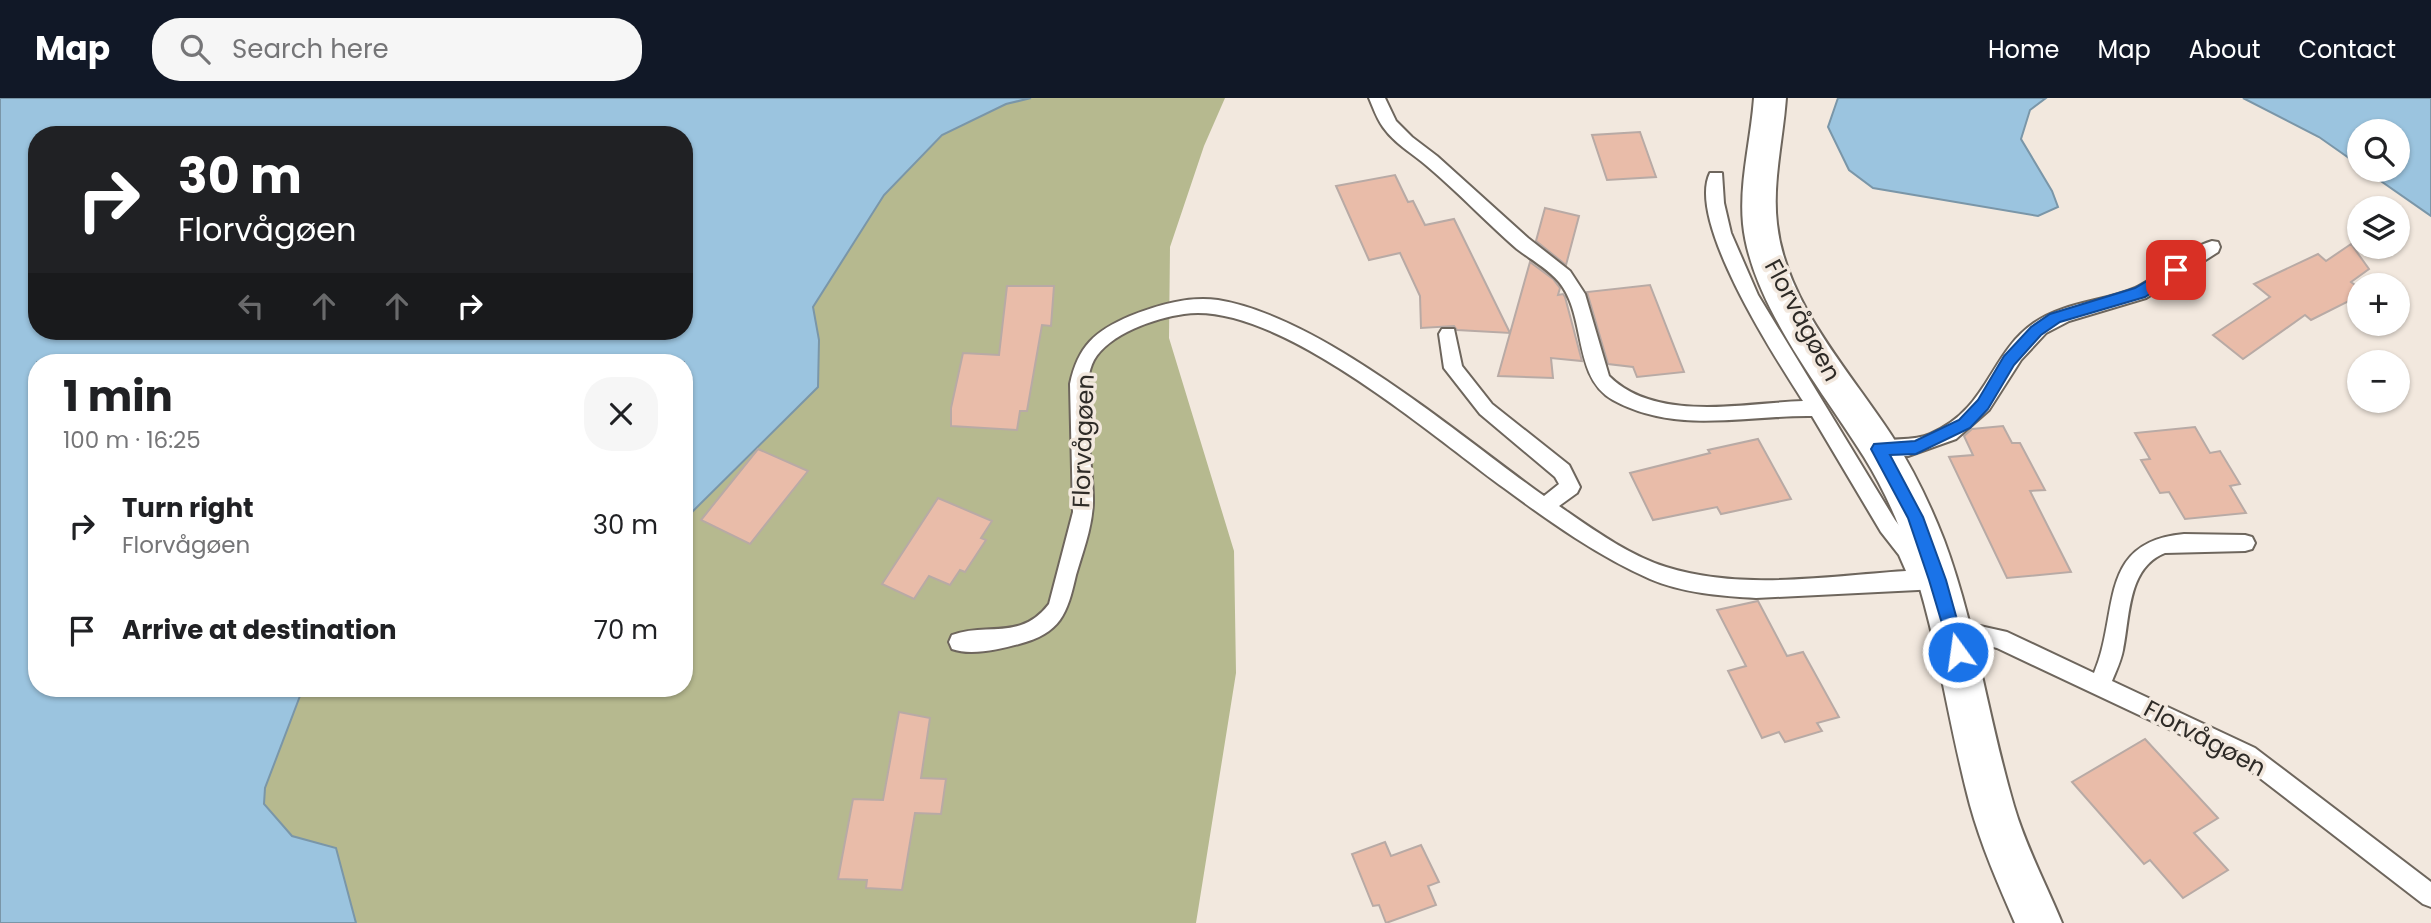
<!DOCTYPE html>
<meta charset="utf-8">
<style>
:root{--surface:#fff;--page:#f6f6f6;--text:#202124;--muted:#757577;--accent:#111827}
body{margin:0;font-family:Poppins,sans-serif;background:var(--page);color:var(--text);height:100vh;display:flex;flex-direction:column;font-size:26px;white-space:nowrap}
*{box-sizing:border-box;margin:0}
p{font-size:23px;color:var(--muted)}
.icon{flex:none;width:38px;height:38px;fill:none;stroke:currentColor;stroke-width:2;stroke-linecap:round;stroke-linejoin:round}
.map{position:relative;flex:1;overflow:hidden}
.drawer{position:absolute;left:28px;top:256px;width:665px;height:343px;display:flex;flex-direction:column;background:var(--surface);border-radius:28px;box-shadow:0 2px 5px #0004}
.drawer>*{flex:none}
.top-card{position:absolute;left:28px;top:28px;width:665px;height:214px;border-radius:28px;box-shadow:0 2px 5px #0004;background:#202124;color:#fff;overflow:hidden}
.fabs{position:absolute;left:2347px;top:21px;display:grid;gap:14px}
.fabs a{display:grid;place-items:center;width:63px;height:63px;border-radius:50%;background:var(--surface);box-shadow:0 2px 5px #0004;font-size:35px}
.pin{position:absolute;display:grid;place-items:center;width:60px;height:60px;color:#fff;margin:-30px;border-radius:14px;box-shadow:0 4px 10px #0006}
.me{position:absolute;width:77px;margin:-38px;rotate:346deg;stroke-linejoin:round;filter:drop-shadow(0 0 5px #0008)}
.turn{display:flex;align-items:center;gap:24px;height:147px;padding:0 35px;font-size:32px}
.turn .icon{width:91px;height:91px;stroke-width:2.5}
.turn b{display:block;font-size:49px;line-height:60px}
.lanes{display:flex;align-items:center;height:66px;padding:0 35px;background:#0003;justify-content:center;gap:35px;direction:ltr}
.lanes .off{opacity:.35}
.round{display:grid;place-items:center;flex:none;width:74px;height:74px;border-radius:28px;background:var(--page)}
.overview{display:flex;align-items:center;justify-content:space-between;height:119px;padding:0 35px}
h1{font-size:42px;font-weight:700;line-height:52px}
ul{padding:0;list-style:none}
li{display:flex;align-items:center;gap:21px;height:105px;padding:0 35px}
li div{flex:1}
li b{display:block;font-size:26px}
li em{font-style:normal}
header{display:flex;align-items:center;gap:42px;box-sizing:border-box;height:98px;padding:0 35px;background:var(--accent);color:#fff}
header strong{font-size:33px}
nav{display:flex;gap:38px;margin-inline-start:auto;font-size:24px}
.search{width:490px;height:63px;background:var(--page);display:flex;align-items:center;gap:18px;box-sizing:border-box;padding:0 24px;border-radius:28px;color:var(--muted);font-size:26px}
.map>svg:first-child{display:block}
</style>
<header>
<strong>Map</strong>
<div class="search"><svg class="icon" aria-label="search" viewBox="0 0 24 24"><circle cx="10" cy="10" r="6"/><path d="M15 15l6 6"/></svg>Search here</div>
<nav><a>Home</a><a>Map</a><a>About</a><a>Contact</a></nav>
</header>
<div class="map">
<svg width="2431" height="825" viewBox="0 0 2431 825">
<rect width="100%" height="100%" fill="#f2e8de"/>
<!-- forest -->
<path fill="#b6b98f" d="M1031 0H1225L1204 48 1170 149 1169 240 1234 453 1236 575 1196 825H356L336 750 292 739 264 706 265 690 303 590H684V422L818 289 819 242 813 209 884 97 943 37 1006 6Z"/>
<!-- water -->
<g fill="#9bc4df" stroke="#7a96a8" stroke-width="2" fill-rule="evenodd">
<path d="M0 0H1031L1006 6 942 37 884 97 813 209 819 242 818 289 684 422V264H37V590H303L265 690 264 706 292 738 336 750 356 825H0ZM37 37H684V233H37Z"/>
<path d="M1838 0H2046L2030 12 2021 41 2052 93 2058 109 2038 118 1873 90 1849 72 1828 29Z"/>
<path d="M2243 0H2431V118L2365 72H2398V33H2359V67L2319 39Z"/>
</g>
<!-- building -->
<g fill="#e9bca9" stroke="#b8aaa5" stroke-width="2">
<path d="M1640 34 1656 79 1607 82 1592 37Z"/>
<path d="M1395 77 1408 104 1413 103 1425 127 1454 121 1510 235 1457 232 1454 228 1421 230 1420 198 1400 155 1369 162 1336 88Z"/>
<path d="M1545 110 1579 118 1566 167 1536 143Z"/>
<path d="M2351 146 2369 171 2351 184 2359 190V198L2311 222 2305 217 2243 261 2213 237 2270 199 2254 186 2318 156 2326 163Z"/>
<path d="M1530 164 1553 181 1560 190 1558 197 1563 196 1565 199 1582 263 1551 260 1553 280 1498 278Z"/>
<path d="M1650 187 1684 274 1637 279 1633 269 1608 266 1587 194Z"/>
<path d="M1007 188H1054L1051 228 1042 227 1027 313H1020L1017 332 951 328V310L963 255 999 257Z"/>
<path d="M2003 328 2012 345H2020L2045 392 2030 393 2071 474 2007 480 1949 359 1973 357 1964 338 1972 331Z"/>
<path d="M2195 329 2210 355 2220 353 2240 386 2230 388 2246 415 2185 421 2169 394 2160 395 2141 362 2150 361 2135 335Z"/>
<path d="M1758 341 1791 401 1721 416 1717 409 1653 422 1630 375 1710 355 1708 352Z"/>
<path d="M758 351 808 373 750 446 701 422Z"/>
<path d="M938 400 992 423 981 440 986 442 965 474 960 472 950 487 929 478 914 501 882 486Z"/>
<path d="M1758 503 1787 558 1803 554 1839 619 1817 625 1822 633 1785 644 1779 634 1762 640 1728 573 1746 568 1717 512Z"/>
<path d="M899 614 930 620 921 680 946 681 941 716 915 715 902 792 866 790 867 782 838 781 853 701 883 702Z"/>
<path d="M2145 641 2218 720 2194 735 2228 772 2183 800 2150 762 2144 766 2072 684Z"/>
<path d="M1385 744 1391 758 1421 747 1439 784 1428 788 1436 807 1386 825 1379 807 1373 808 1352 756Z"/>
</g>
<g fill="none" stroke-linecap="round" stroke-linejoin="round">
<!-- lane casing -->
<g stroke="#6e665d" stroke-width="4">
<g id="lane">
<path d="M1369 0H1385L1396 23 1412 39 1437 58 1528 140 1570 173 1585 196 1609 278C1656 325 1744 305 1803 303 1776 261 1686 123 1710 75H1722L1724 105 1731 135 1758 197 1895 422 1913 446 1925 473 1945 476 1948 482 1945 488 1938 491 1756 500C1722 498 1682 495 1650 481 1598 458 1550 424 1504 390 1431 337 1276 202 1184 216 1155 220 1109 236 1094 262 1077 294 1094 367 1093 405 1092 430 1083 453 1076 477 1067 516 1061 535 1019 546 1000 551 971 558 952 551L949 544 952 537C987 524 1021 543 1049 506L1073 414 1070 286C1078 248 1095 233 1130 218 1158 207 1188 198 1218 202 1322 219 1457 336 1544 398L1559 386 1555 379 1480 316 1444 270 1439 236 1442 231H1454L1462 268 1492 306 1569 367 1580 389 1577 395 1559 408C1591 430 1628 457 1666 469 1743 493 1827 478 1906 473L1899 457 1881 434 1812 318C1745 317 1677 337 1613 302 1572 279 1587 218 1559 184 1548 171 1530 161 1517 151 1486 124 1458 94 1427 68 1412 55 1394 45 1383 29 1377 21 1373 9 1369 0Z"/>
<path d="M2212 143 2218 144 2220 149 2218 154 2146 200 2069 223 2046 235 2021 262 1989 312 1956 341 1908 358 1872 357 1870 351 1872 345C1891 339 1911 344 1930 336 1989 311 1989 256 2034 225 2064 204 2102 204 2135 190 2162 178 2184 151 2212 143Z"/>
<path d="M2184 436 2245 437 2252 439 2255 445 2252 451 2245 453 2165 455C2127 470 2130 519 2123 552 2121 563 2116 573 2112 583L2255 650 2431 784V809L2423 806 2239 664 1997 550 1946 537 1943 531 1946 525 1953 522 2007 534 2094 575C2120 515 2096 444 2184 436Z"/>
</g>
</g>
<!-- secondary casing -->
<g stroke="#6e665d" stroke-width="4">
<path id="secondary" d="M1754 0H1786C1783 42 1772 85 1777 126 1786 206 1850 273 1892 338 1913 371 1930 406 1944 442 1976 528 1988 620 2014 708 2026 749 2046 786 2062 825H2015C1998 786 1981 747 1970 707 1947 621 1937 533 1907 450 1896 418 1882 388 1864 359 1823 293 1751 206 1743 126 1739 84 1751 42 1754 0Z"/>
</g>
<!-- lane -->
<use href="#lane" fill="#fff" fill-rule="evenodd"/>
<!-- secondary -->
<use href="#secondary" fill="#fff" fill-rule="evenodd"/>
</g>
<!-- route -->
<path fill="#1a73e8" stroke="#114b97" stroke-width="2" d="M2176 166 2183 172 2181 176 2145 199 2060 224 2041 237 2014 267 1988 311 1970 330 1916 356 1890 357 1923 419 1946 482 1966 554 1964 559 1958 561 1952 559 1929 482 1908 420 1871 351 1874 346 1915 343 1959 322 1978 302 2004 258 2031 229 2050 216 2135 190Z"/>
<g text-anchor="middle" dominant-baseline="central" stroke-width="7" stroke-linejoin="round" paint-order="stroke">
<!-- street labels -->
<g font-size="24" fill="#2e2b27" stroke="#f2e8de">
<text transform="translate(1803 222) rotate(62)">Florvågøen</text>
<text transform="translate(1083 343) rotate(-88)">Florvågøen</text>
<text transform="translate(2205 640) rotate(28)">Florvågøen</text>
</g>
</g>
</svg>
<div class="fabs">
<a><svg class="icon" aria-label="search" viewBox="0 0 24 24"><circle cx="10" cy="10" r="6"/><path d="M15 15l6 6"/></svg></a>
<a><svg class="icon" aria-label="layers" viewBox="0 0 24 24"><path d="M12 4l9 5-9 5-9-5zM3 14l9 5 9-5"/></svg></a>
<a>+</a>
<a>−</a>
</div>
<div class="pin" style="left:2176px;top:172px;background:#d93025"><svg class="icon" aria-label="arrive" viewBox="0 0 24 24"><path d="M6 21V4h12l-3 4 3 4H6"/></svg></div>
<svg class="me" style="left:1958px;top:554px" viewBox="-20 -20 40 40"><circle r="17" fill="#1a73e8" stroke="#fff" stroke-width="3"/><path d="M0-11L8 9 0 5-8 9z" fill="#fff"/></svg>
<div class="top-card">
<div class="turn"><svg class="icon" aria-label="right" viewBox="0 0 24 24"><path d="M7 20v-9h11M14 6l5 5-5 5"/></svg><div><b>30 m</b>Florvågøen</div></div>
<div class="lanes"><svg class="icon off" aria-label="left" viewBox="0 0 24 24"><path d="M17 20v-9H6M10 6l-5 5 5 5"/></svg><svg class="icon off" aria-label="ahead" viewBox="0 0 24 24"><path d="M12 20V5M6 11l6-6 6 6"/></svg><svg class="icon off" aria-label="ahead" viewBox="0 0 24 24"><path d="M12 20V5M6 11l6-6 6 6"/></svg><svg class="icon" aria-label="right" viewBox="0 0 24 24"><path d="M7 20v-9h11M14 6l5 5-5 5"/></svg></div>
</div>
<section class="drawer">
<div class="overview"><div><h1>1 min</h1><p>100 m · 16:25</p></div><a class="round"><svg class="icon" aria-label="close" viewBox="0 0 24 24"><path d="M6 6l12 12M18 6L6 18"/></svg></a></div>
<ul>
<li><svg class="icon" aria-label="right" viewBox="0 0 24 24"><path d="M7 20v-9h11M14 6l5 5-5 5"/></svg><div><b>Turn right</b><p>Florvågøen</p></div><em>30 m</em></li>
<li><svg class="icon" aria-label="arrive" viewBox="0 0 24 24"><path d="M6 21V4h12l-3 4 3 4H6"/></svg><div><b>Arrive at destination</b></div><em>70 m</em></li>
</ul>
</section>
</div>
